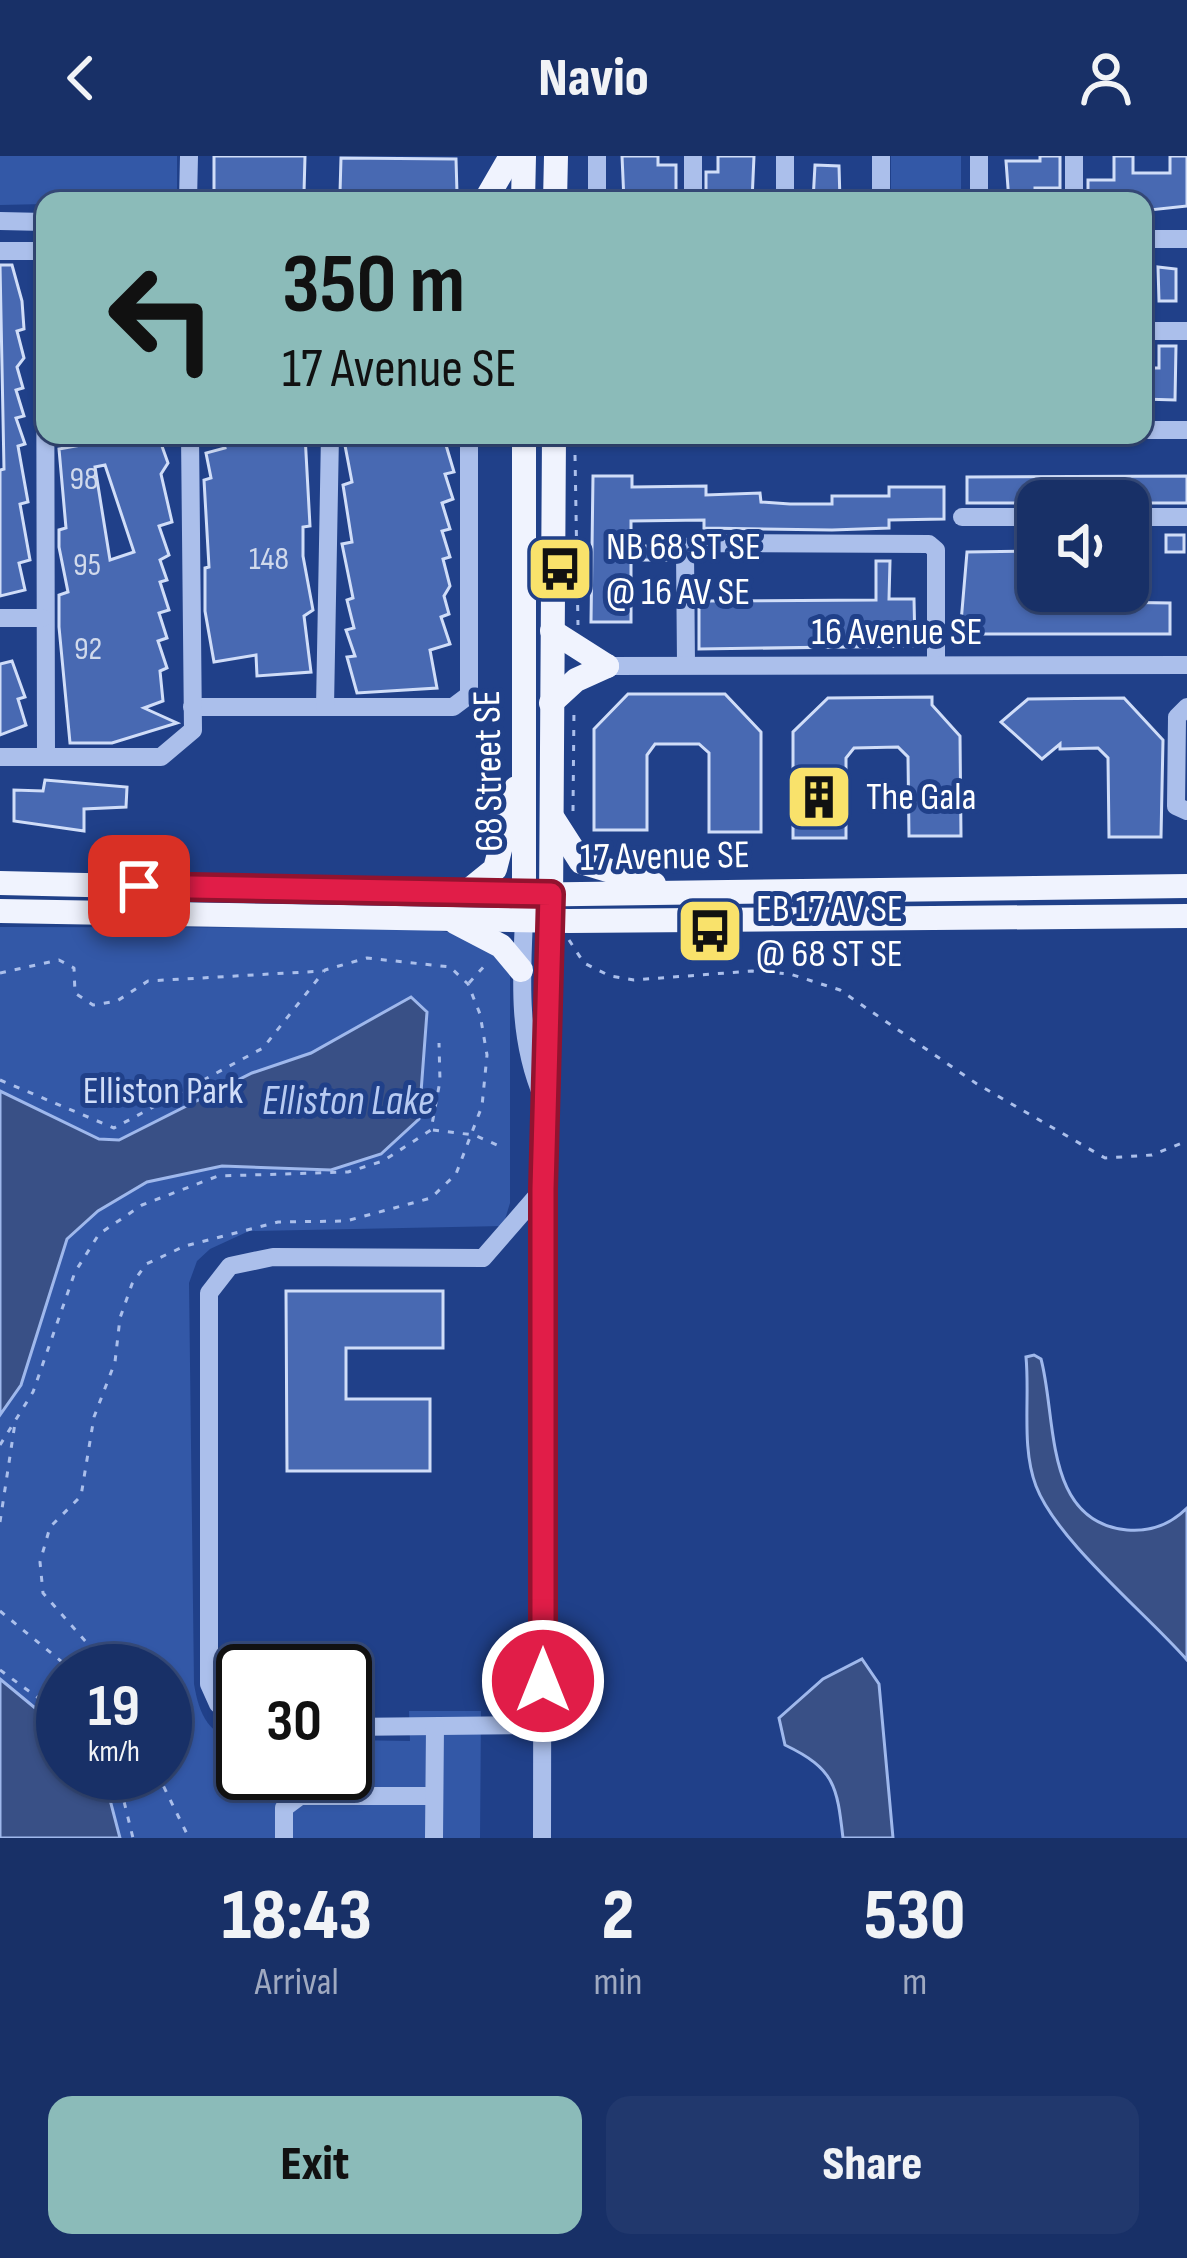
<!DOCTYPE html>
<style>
:root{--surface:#183067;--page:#21386d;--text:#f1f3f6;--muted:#9fa9c0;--line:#364b7b;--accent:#8bbbb9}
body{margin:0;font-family:"Sofia Sans Condensed",sans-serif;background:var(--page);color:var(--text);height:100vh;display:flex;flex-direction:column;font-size:45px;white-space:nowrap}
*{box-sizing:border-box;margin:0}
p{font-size:39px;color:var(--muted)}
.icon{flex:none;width:66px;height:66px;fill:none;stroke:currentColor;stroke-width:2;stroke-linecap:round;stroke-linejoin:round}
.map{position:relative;height:1682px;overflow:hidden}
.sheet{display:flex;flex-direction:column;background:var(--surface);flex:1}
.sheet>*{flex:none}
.guide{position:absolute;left:36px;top:36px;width:1116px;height:252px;border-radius:24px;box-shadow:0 3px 9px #0004,0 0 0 3px var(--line);background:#8bbbb9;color:#111;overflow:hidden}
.fabs{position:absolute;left:1017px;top:324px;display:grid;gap:24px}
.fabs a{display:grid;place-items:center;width:132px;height:132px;border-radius:24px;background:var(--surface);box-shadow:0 3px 9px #0004,0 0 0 3px var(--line);font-size:60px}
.speed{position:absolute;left:36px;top:1488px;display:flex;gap:24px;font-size:60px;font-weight:700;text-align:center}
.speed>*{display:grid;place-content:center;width:156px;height:156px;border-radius:50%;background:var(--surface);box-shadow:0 3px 9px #0004,0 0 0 3px var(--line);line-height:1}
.speed small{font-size:30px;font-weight:400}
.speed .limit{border:6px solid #111;border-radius:18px;background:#fff;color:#111}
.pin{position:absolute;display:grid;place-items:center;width:102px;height:102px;color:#fff;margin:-51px;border-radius:24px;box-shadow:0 6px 18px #0006}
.me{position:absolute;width:132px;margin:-66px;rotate:0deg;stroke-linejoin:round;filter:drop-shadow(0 0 9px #0008)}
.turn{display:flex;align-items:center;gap:42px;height:252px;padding:0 48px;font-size:54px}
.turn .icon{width:156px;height:156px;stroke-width:2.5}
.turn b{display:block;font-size:84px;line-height:102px}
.eta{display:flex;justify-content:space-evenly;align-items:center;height:204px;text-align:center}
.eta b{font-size:72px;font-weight:800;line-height:84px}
.cta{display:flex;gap:24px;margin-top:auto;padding:24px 48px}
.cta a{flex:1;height:138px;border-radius:24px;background:var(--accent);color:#111;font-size:48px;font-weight:800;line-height:138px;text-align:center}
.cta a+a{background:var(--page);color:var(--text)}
header{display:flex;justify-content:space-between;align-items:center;height:156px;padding:0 48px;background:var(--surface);font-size:54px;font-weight:800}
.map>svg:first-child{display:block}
</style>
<header><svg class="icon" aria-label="back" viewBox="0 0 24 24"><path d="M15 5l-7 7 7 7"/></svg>Navio<svg class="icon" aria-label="person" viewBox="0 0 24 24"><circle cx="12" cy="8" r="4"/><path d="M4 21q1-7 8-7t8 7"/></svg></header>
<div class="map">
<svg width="1187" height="1682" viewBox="0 0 1187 1682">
<rect width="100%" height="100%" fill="#204089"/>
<!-- green -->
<g fill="#3358a7" fill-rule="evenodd">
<path d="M0 0H177V45L0 49Z"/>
<rect x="891" y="0" width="70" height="45"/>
<path d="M0 771 420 772 469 779 510 813V1047L503 1070 249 1075 210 1093 197 1105 189 1127 194 1528C199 1558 209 1583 243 1583V1617H345V1584L410 1585 409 1555H481L480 1682H0ZM63 1515H165V1617H63Z"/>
</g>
<!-- water -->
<g fill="#395086" stroke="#9fb8ec" stroke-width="3">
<path d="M411 841 427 856 419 963 381 998 331 1014 222 1010 147 1026 98 1055 67 1083 21 1229 0 1259V935L99 983 119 984 252 917 311 897Z"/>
<path d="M1034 1199 1041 1203C1057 1262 1043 1366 1127 1374 1150 1376 1171 1368 1187 1352V1504C1146 1457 1057 1385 1036 1330 1021 1291 1030 1242 1026 1201Z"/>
<path d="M862 1503 879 1528 893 1682H843C837 1630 835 1613 785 1589L779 1562 823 1523Z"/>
<path d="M0 1523 63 1575V1617H103L120 1682H0Z"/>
</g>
<!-- building -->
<g fill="#4869b2" stroke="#d0ddf8" stroke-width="3" fill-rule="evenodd">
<path d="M214 0H305L304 37 214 36Z"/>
<path d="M622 0H658V9H676V45H624Z"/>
<path d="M718 0H754L752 45H706V16H718Z"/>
<path d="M1040 0H1060V32H1035V45H1009L1006 5H1040Z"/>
<path d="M1114 0H1133V17H1170V0H1187V50L1150 54 1146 45H1088V24H1114Z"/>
<path d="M341 2 456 3 457 37H340Z"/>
<path d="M815 9 839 10 840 45H813Z"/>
<path d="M0 109H12L22 145 24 173 17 175 24 202 17 211 23 232 16 234 24 260 16 262 25 288 18 290 28 346 20 348 30 404 19 407 25 434 0 440V314L4 313Z"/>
<path d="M1158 111 1176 113V145H1159Z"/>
<path d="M1159 190H1176L1175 244 1143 243V212H1159Z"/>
<path d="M136 279H158L168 307 161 318 172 366 159 370 169 399 160 404 167 424 160 426 169 454 159 457 167 482 158 485 167 512 160 515 163 545 144 552 177 567 112 587H70L59 471V439L68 436 59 391V374L66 372 59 293ZM105 309 134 396 110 404 95 311Z"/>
<path d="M246 279 249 283 305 279 310 370 303 371V400L313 454 304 460 311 516 257 520 256 499 214 506 205 455V412L209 411 204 324 211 322 206 297 225 292 223 284Z"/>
<path d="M343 279H402L403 287 443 279 454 316 445 318 453 343 442 347 450 373 442 375 450 401 443 403 450 430 444 440 449 458 441 461 450 488 430 494 437 532 357 537 347 501 355 500 346 474 354 472 347 444 353 442 342 388 352 386 343 329 352 326Z"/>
<path d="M593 320H632V331L706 330V339L760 337 761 346 790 348H832V340H889V331H944V363L889 364V372L832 374 704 372V364L631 365V390H669V404H631V466H591Z"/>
<path d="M1187 320V347H967V321Z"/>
<rect x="1166" y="379" width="18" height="17"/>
<path d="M1038 395V445L1170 447V478H960L967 396Z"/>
<path d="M876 405H890L889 443H914L915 490 699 493V445L876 444Z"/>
<path d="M12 505 25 541 18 543 26 569 0 579V508Z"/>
<path d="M628 538H725L761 576V676H709V597L699 588H655L647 599V674H594V573Z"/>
<path d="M932 541V549L960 580 961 680H909L908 601 898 591 854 592 846 602V682H793V576L828 542Z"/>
<path d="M1124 542 1163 584 1161 681H1109L1108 602 1098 592 1060 593V588L1042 603 1001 566 1028 543Z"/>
<path d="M45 624 127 631 126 651 84 653V675L14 665V634L43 635Z"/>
<path d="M286 1135H443V1192H346V1243H430V1315H287Z"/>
</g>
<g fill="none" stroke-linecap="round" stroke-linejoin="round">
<!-- path -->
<g stroke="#abbfeb" stroke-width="3" stroke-dasharray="6 9" stroke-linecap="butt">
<path d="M575 299 578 469"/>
<path d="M573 655 574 551"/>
<path d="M569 784 584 807 610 820 634 824 752 815 790 818 840 834 977 928 1105 1002 1152 999 1187 985"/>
<path d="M0 817 59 804 74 812 75 837 93 849 117 845 148 825 323 815"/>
<path d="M469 827 487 807"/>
<path d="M0 924 114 972 263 892 325 814 367 802 450 811 468 828 480 858 487 899 482 950 456 1018 431 1042 346 1065 278 1066 185 1090 146 1108 132 1128 120 1162 115 1206 94 1261 81 1340 50 1371 40 1406 43 1437 94 1495 88 1515"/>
<path d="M433 974 474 979 497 989"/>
<path d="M0 1289 33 1236 75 1116 99 1078 142 1049 218 1020 348 1016 383 1005 431 974 440 925 439 887"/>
<path d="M0 1366 15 1267"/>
<path d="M0 1455 73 1515"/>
<path d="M0 1514 63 1560"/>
<path d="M117 1617 133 1682"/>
<path d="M157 1617 189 1682"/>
</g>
<!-- minor -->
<g stroke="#abbfeb" stroke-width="18">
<path d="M597 0V45"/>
<path d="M693 0V45"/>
<path d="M979 0V45"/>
<path d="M1074 0V45"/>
<path d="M188 45 189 0"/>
<path d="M785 45V0"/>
<path d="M881 45V0"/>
<path d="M0 65 45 66"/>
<path d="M1143 83H1187"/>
<path d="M0 95H45L46 600"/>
<path d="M1143 175H1187"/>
<path d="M1143 274H1187"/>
<path d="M604 282 615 279"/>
<path d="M962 361H1038"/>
<path d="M1128 361H1187"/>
<path d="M0 462H43"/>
<path d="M686 508 685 396 694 387 929 388 936 394V509"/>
<path d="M607 510 1187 509"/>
<path d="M192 551H453L469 539V279"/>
<path d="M325 551 330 279"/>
<path d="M1187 551 1177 561 1176 650 1187 655"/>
<path d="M0 601H161L193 574 190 279"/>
<path d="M524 764C521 826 518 884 543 942"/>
<path d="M243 1568 218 1548 209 1528V1137L230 1110 273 1101 483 1102 543 1033"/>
<path d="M345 1571 543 1569"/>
<path d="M284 1682V1652L300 1640H434"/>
<path d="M434 1682 435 1571"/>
<path d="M542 1682 543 1033 550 764"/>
</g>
<!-- major -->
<g stroke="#f0f3fe" stroke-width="24">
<path d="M485 45 511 0"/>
<path d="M523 45 524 0"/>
<path d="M555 45 556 0"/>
<path d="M524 279V755"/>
<path d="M552 475 607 510"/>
<path d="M551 547 576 524 607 510"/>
<path d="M554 664 581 706 654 728"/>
<path d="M0 727 505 739 1187 730"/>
<path d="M464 738 495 713 516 632"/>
<path d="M551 751 554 279"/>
<path d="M0 755 569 765 1187 760"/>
<path d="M455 766 501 790 521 814"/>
</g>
</g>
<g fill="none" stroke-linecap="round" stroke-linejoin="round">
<!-- route casing -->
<g stroke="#92132f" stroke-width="30">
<path id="route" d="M139 730 551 738 543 1033V1525"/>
</g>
<!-- route -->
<use href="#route" stroke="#e11d48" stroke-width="21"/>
</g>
<!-- icons -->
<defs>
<g id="bus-square" transform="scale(3.45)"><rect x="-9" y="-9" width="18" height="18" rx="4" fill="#f9e26b" stroke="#204089"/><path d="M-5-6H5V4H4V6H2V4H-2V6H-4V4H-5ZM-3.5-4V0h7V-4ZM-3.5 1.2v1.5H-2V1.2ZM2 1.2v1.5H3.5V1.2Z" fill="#111"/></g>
<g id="building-square" transform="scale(3.45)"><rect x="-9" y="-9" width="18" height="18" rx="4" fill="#f9e26b" stroke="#204089"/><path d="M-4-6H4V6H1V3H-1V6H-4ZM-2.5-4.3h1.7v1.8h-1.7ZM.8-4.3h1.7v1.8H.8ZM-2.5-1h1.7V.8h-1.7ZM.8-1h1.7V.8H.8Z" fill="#111"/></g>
</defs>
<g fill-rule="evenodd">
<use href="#bus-square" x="560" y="413"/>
<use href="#building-square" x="819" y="641"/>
<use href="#bus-square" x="710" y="775"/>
</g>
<g text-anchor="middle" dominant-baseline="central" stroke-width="10" stroke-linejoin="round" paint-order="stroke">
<!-- number labels -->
<g font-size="33" fill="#d1daec">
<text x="84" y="323">98</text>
<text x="269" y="403">148</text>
<text x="87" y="409">95</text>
<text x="88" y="493">92</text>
</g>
<!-- poi labels -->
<g font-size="39" fill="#fff" stroke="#204089" text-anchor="start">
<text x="606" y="391">NB 68 ST SE<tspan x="606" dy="45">@ 16 AV SE</tspan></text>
<text x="866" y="641">The Gala</text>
<text x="756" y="753">EB 17 AV SE<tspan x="756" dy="45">@ 68 ST SE</tspan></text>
</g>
<!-- street labels -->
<g font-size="39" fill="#fff" stroke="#204089">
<text x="897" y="476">16 Avenue SE</text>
<text transform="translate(489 615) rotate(-91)">68 Street SE</text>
<text transform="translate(665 701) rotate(-1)">17 Avenue SE</text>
</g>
<!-- park labels -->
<g font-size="39" fill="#d0ddf8" stroke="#204089">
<text x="163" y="935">Elliston Park</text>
</g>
<!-- water labels -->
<g font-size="42" font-style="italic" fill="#b7caf2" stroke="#204089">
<text x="348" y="945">Elliston Lake</text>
</g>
</g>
</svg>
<div class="fabs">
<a><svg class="icon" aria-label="sound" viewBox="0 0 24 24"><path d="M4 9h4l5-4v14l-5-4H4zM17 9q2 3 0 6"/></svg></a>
</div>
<div class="speed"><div>19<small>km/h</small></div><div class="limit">30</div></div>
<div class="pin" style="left:139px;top:730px;background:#d93025"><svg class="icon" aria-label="arrive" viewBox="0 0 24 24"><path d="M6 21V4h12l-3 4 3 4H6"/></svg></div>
<svg class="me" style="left:543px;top:1525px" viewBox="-20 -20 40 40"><circle r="17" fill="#e11d48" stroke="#fff" stroke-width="3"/><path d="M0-11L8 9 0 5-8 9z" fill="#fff"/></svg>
<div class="guide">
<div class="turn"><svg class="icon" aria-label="left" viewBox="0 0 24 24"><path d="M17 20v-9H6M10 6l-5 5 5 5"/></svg><div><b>350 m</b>17 Avenue SE</div></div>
</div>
</div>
<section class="sheet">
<div class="eta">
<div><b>18:43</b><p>Arrival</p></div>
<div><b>2</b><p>min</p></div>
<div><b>530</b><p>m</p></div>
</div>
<div class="cta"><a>Exit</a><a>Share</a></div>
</section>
